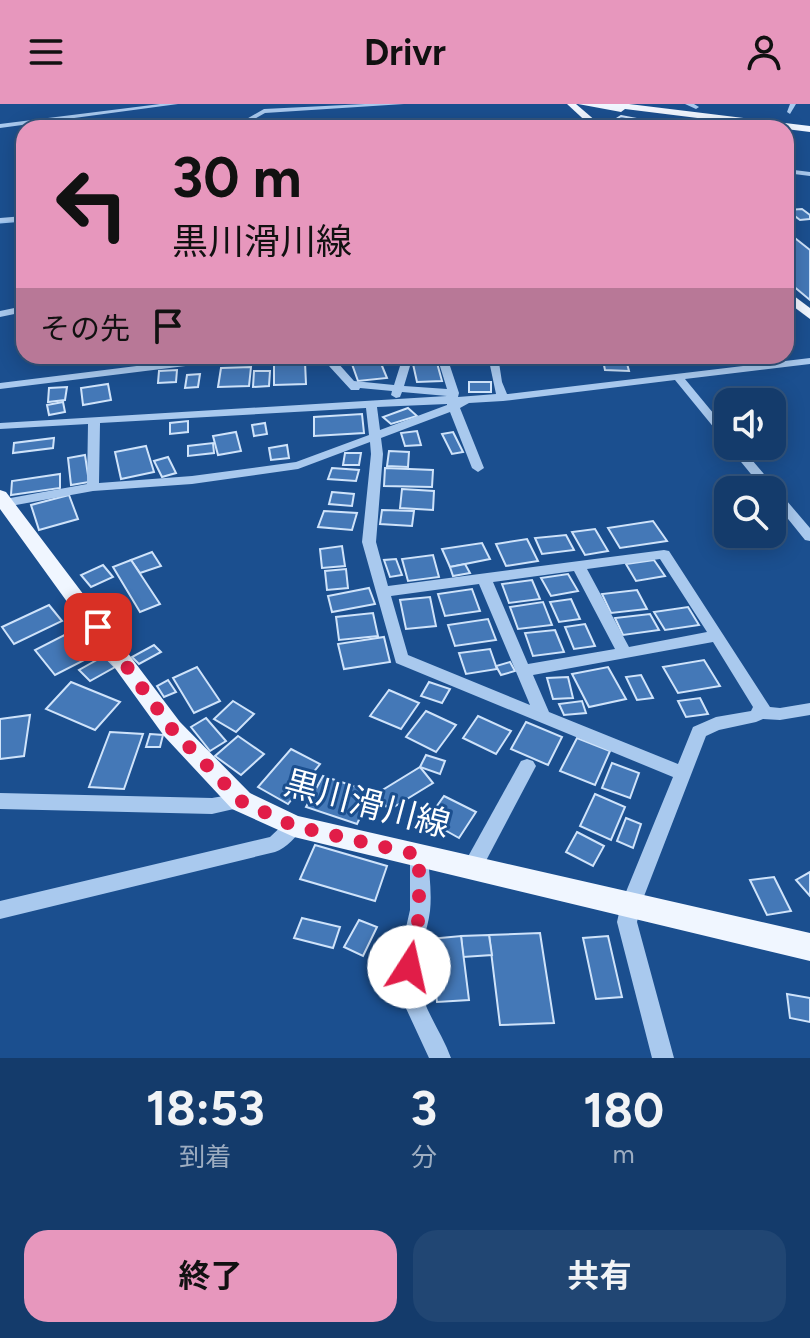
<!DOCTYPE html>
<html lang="ja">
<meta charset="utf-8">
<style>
:root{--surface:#143b6b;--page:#214673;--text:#f1f3f6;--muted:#9dadc1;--line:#33557e;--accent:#e797bd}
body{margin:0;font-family:Figtree,"Noto Sans JP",sans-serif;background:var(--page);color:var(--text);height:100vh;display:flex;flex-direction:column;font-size:30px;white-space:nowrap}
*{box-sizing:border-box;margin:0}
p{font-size:26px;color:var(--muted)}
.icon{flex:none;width:44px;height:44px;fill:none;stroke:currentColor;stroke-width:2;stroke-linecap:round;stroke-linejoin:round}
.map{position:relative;height:954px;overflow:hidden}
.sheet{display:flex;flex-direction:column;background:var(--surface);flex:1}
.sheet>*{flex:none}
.banner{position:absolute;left:16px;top:16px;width:778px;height:244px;border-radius:24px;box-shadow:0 4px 20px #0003,0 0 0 2px var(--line);background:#e797bd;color:#111;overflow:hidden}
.tools{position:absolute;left:714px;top:284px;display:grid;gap:16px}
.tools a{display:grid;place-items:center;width:72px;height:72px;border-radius:16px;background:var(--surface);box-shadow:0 4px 20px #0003,0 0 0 2px var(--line);font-size:40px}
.pin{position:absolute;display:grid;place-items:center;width:68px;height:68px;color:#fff;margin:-34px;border-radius:16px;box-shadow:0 4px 12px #0006}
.me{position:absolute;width:88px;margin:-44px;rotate:10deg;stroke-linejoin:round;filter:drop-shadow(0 0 6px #0008)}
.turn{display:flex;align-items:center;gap:28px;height:168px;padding:0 24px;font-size:36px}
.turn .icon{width:104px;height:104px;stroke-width:2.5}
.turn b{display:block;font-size:56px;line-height:68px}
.then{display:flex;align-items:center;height:76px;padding:0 24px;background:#0003;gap:16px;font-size:30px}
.eta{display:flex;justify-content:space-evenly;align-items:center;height:136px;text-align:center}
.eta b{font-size:48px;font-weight:700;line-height:56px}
.button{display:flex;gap:16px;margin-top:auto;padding:16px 24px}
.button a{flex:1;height:92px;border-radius:24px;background:var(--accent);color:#111;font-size:32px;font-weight:700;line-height:92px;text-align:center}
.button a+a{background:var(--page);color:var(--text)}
header{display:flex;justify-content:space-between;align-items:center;height:104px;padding:0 24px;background:var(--accent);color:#111;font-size:36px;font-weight:700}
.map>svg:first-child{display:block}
</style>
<header><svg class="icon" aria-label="menu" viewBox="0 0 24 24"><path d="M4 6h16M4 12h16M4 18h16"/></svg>Drivr<svg class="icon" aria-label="person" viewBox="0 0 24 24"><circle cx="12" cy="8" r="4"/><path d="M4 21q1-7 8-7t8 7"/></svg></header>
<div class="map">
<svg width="810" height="954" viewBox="0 0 810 954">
<rect width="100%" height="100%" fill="#1b4f8f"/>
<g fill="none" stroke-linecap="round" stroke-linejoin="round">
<!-- stream -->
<path stroke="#9cc4f0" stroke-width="3" d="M0 118 24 116"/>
</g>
<!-- building -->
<g fill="#4478b7" stroke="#cfe3fa" stroke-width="2">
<path d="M621 12 642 16 631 23 610 19Z"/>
<path d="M802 105 810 111V115L800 116 787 106Z"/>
<path d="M786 127 810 146V196L786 176Z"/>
<path d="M602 252H625L629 267 605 266Z"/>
<path d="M380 257 387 274 358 277 352 260Z"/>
<path d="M305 258 306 280 274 281V260Z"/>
<path d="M437 259 442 277 417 278 413 260Z"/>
<path d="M251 263 249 282 218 283 221 264Z"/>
<path d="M177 266 176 278 158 279 159 267Z"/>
<path d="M254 267H270L269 282 253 283Z"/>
<path d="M200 270 198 283 185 284 187 271Z"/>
<rect x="469" y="278" width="22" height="10"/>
<path d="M108 280 111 296 83 301 81 284Z"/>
<path d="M67 283 65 296 48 298 49 284Z"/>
<path d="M63 298 65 308 49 311 47 301Z"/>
<path d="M408 304 417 312 391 320 383 313Z"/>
<path d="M362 310 364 329 314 332V313Z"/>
<path d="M188 317V328L170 330V319Z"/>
<path d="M265 319 267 330 254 332 252 321Z"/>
<path d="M417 327 421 341 405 342 401 329Z"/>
<path d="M236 328 241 347 218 351 213 332Z"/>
<path d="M453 328 463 348 452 350 442 330Z"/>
<path d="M54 334 53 344 13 349 14 339Z"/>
<path d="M213 339 214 349 188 352V342Z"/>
<path d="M287 341 289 354 271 356 269 344Z"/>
<path d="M146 342 154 368 121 375 115 348Z"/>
<path d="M389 347 409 348 408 363 387 362Z"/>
<path d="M345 349H361L359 361H343Z"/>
<path d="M85 351 89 378 71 381 68 354Z"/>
<path d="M168 353 176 369 162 373 154 357Z"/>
<path d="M332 364 359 366 356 377 328 375Z"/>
<path d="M385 364 433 366 432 383 384 382Z"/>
<path d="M60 370V384L11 391 12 377Z"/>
<path d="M402 385 434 387 433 406 400 404Z"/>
<path d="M332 388 354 390 352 402 329 400Z"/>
<path d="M69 391 78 415 39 426 31 401Z"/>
<path d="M382 406 414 407 412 422 380 420Z"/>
<path d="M324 407 357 409 352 426 318 423Z"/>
<path d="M653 417 667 437 620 444 608 424Z"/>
<path d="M595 425 608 447 585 451 572 428Z"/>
<path d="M566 431 574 446 542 450 535 434Z"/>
<path d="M527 435 538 457 506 462 496 440Z"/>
<path d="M482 439 490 455 450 463 442 445Z"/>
<path d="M342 442 345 462 322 464 320 445Z"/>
<path d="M152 448 161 462 140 469 131 456Z"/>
<path d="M433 451 439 473 408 477 402 455Z"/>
<path d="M396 455 402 471 390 473 384 456Z"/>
<path d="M131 456 160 500 140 508 113 463Z"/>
<path d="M654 456 665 472 636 477 626 460Z"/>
<path d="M465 460 470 469 453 472 450 463Z"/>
<path d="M103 461 113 473 91 483 81 471Z"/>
<path d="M346 465 348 484 327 486 325 467Z"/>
<path d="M568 470 578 487 551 492 541 474Z"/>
<path d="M532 476 540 495 509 499 502 480Z"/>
<path d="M369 484 375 500 332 508 328 492Z"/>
<path d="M472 485 480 507 445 512 438 490Z"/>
<path d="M637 486 647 505 611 509 602 490Z"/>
<path d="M430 493 436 522 406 525 400 496Z"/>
<path d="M571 495 580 515 559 518 550 498Z"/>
<path d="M543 498 552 521 518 525 510 503Z"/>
<path d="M49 501 62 517 14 540 2 523Z"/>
<path d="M688 503 699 521 665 526 654 508Z"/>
<path d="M373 509 378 532 339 536 336 513Z"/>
<path d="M650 510 659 526 623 531 615 514Z"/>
<path d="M488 515 496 536 455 542 448 521Z"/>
<path d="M585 520 595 542 574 545 565 523Z"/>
<path d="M84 521 104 546 55 571 35 546Z"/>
<path d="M555 526 564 548 533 552 525 529Z"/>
<path d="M384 533 390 558 344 565 338 540Z"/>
<path d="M154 541 161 548 139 560 132 553Z"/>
<path d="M490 545 497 565 466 570 459 549Z"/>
<path d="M104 552 115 563 90 577 79 566Z"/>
<path d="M704 556 720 582 678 589 663 563Z"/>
<path d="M510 558 515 567 501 571 496 562Z"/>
<path d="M197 563 220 597 194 609 173 574Z"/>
<path d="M608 563 626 595 589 603 572 570Z"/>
<path d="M641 571 653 594 637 596 626 573Z"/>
<path d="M568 573 573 594 553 595 547 574Z"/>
<path d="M168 576 176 588 164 593 157 582Z"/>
<path d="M71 578 120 598 95 626 46 605Z"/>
<path d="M429 578 450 585 442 599 421 592Z"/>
<path d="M389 586 419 599 401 625 370 612Z"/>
<path d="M700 594 708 610 686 613 678 597Z"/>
<path d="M233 597 254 610 236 628 214 615Z"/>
<path d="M582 597 586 609 564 611 559 600Z"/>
<path d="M426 607 456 621 436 648 406 633Z"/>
<path d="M30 611 24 652 0 655V615Z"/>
<path d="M478 612 511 627 496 650 463 634Z"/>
<path d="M206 614 226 637 210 647 191 623Z"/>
<path d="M526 618 562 633 548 661 511 645Z"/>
<path d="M110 628 143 630 124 685 89 683Z"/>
<path d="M150 630 163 631 160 643H146Z"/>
<path d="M238 632 264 650 241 671 215 652Z"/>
<path d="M577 634 610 647 595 681 560 667Z"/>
<path d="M291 645 320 660 288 700 258 683Z"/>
<path d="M426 651 445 657 440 670 420 663Z"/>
<path d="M612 659 639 669 630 694 602 684Z"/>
<path d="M420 663 433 679 389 706 376 690Z"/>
<path d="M323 672 372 688 357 720 306 703Z"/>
<path d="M595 690 625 703 611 736 580 722Z"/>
<path d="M444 692 476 708 459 734 427 716Z"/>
<path d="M626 714 641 720 633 744 617 737Z"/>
<path d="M577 728 604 742 593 762 566 748Z"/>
<path d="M315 741 387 762 375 797 300 775Z"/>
<path d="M810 768V792L796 776Z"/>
<path d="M774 773 791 807 767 811 750 776Z"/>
<path d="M302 814 340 823 333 844 294 834Z"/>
<path d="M359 816 377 823 363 852 344 843Z"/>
<path d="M540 829 554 919 500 921 489 831Z"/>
<path d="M489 831 492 851 463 853 461 832Z"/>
<path d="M461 832 469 896 437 898 430 835Z"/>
<path d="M608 832 622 893 596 895 583 834Z"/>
<path d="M787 890 810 894V918L790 914Z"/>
</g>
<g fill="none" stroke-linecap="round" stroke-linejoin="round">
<!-- minor -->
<g fill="#a9c9ee" fill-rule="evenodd">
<path d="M160 0H178L0 24V20Z"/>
<path d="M365 0H404L265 9 239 24H231L264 5Z"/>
<path d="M685 0H694L699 3 696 5Z"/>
<path d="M790 0H796L790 10 787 8Z"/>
<path d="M786 65 810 68V72L786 69Z"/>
<path d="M24 112V116L0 118V114Z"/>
<path d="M24 202V208L0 213V207Z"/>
<path d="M217 252 319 253 337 258 354 277 394 281 400 262 405 259 410 262 404 282 447 285 439 259 444 256 449 259 459 289 458 293 496 290 488 252H498L502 278 507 290 810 254V260L685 275 728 327V337L724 336 675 276 503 297 469 299 460 304 484 364 478 368 472 364 450 308 381 334 383 350 376 438 388 482 664 446 669 447 770 603 780 604 810 599V611L780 616 763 615 756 618 719 626 706 632 641 800 637 818 674 954H652L617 818 621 800 673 673 396 559 362 438 371 350 370 338 298 365 192 380 93 387 5 403 0 401 1 396 5 395 87 380 88 320 0 325V319L447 292 402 288 400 293 396 294 391 291 392 287 360 284 359 286H351L329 262 318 259 226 257 0 285V279ZM447 300V301L380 326 377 303ZM366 304 369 331 296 358 192 372 99 379 100 319ZM660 455 707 528 629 543 587 465ZM574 467 615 545 528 560 493 478ZM479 480 530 601 408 551 391 492ZM713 538 753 603 751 607 716 613 693 623 678 660 549 608 533 571Z"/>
<path d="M728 342H740L810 424V437L805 436 772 395V386H764Z"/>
<path d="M527 655 533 657 536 662 479 770 472 773 465 770 463 764 465 758 521 657Z"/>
<path d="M0 689 212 694 241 689 247 692 250 697 247 702 212 710 0 705Z"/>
<path d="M294 714 300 716 303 722C298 732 286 744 275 748L0 815V797L270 733 288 716Z"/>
<path d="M419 743 426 745 428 751C429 770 432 788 430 807 427 832 414 854 419 880 424 906 442 929 451 954H429L404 900 398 870 399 854 410 806V751L412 745Z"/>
</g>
<!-- major -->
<g fill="#f0f6ff" fill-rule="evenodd">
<path d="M567 0H576L604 24H593Z"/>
<path d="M578 0H629L810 22V28L625 5 621 8Z"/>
<path d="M786 186 810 204V215L786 197Z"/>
<path d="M0 386 6 388 180 618 250 689 298 712 810 829V857L294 733 232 705 164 632 0 405Z"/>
</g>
</g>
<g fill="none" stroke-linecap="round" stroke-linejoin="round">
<!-- route -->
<path stroke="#e11d48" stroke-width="14" stroke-dasharray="0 25.2" d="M98 523 172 625 241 697 294 722 419 751V814L408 847 409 863"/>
</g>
<g text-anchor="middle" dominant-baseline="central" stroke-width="6" stroke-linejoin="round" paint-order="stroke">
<!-- near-street labels -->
<g font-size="34" fill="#fff" stroke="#1b4f8f">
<text transform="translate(367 700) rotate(15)">黒川滑川線</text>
</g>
</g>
</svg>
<div class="tools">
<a><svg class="icon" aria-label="sound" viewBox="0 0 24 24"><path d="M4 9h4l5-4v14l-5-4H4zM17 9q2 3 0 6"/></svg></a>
<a><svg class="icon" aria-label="search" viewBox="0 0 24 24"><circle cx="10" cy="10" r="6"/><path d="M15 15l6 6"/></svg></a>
</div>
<div class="pin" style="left:98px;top:523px;background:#d93025"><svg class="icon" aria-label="arrive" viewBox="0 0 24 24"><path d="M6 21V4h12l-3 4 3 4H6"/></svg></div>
<svg class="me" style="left:409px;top:863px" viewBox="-20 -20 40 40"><circle r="19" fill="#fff"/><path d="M0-13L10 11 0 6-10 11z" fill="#e11d48"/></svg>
<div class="banner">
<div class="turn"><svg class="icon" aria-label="left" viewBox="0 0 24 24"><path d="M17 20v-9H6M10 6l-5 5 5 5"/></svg><div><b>30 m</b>黒川滑川線</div></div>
<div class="then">その先<svg class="icon" aria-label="arrive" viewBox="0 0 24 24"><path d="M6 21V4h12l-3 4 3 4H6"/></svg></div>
</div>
</div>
<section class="sheet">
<div class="eta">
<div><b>18:53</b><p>到着</p></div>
<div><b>3</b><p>分</p></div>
<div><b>180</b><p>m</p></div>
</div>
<div class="button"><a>終了</a><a>共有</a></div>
</section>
